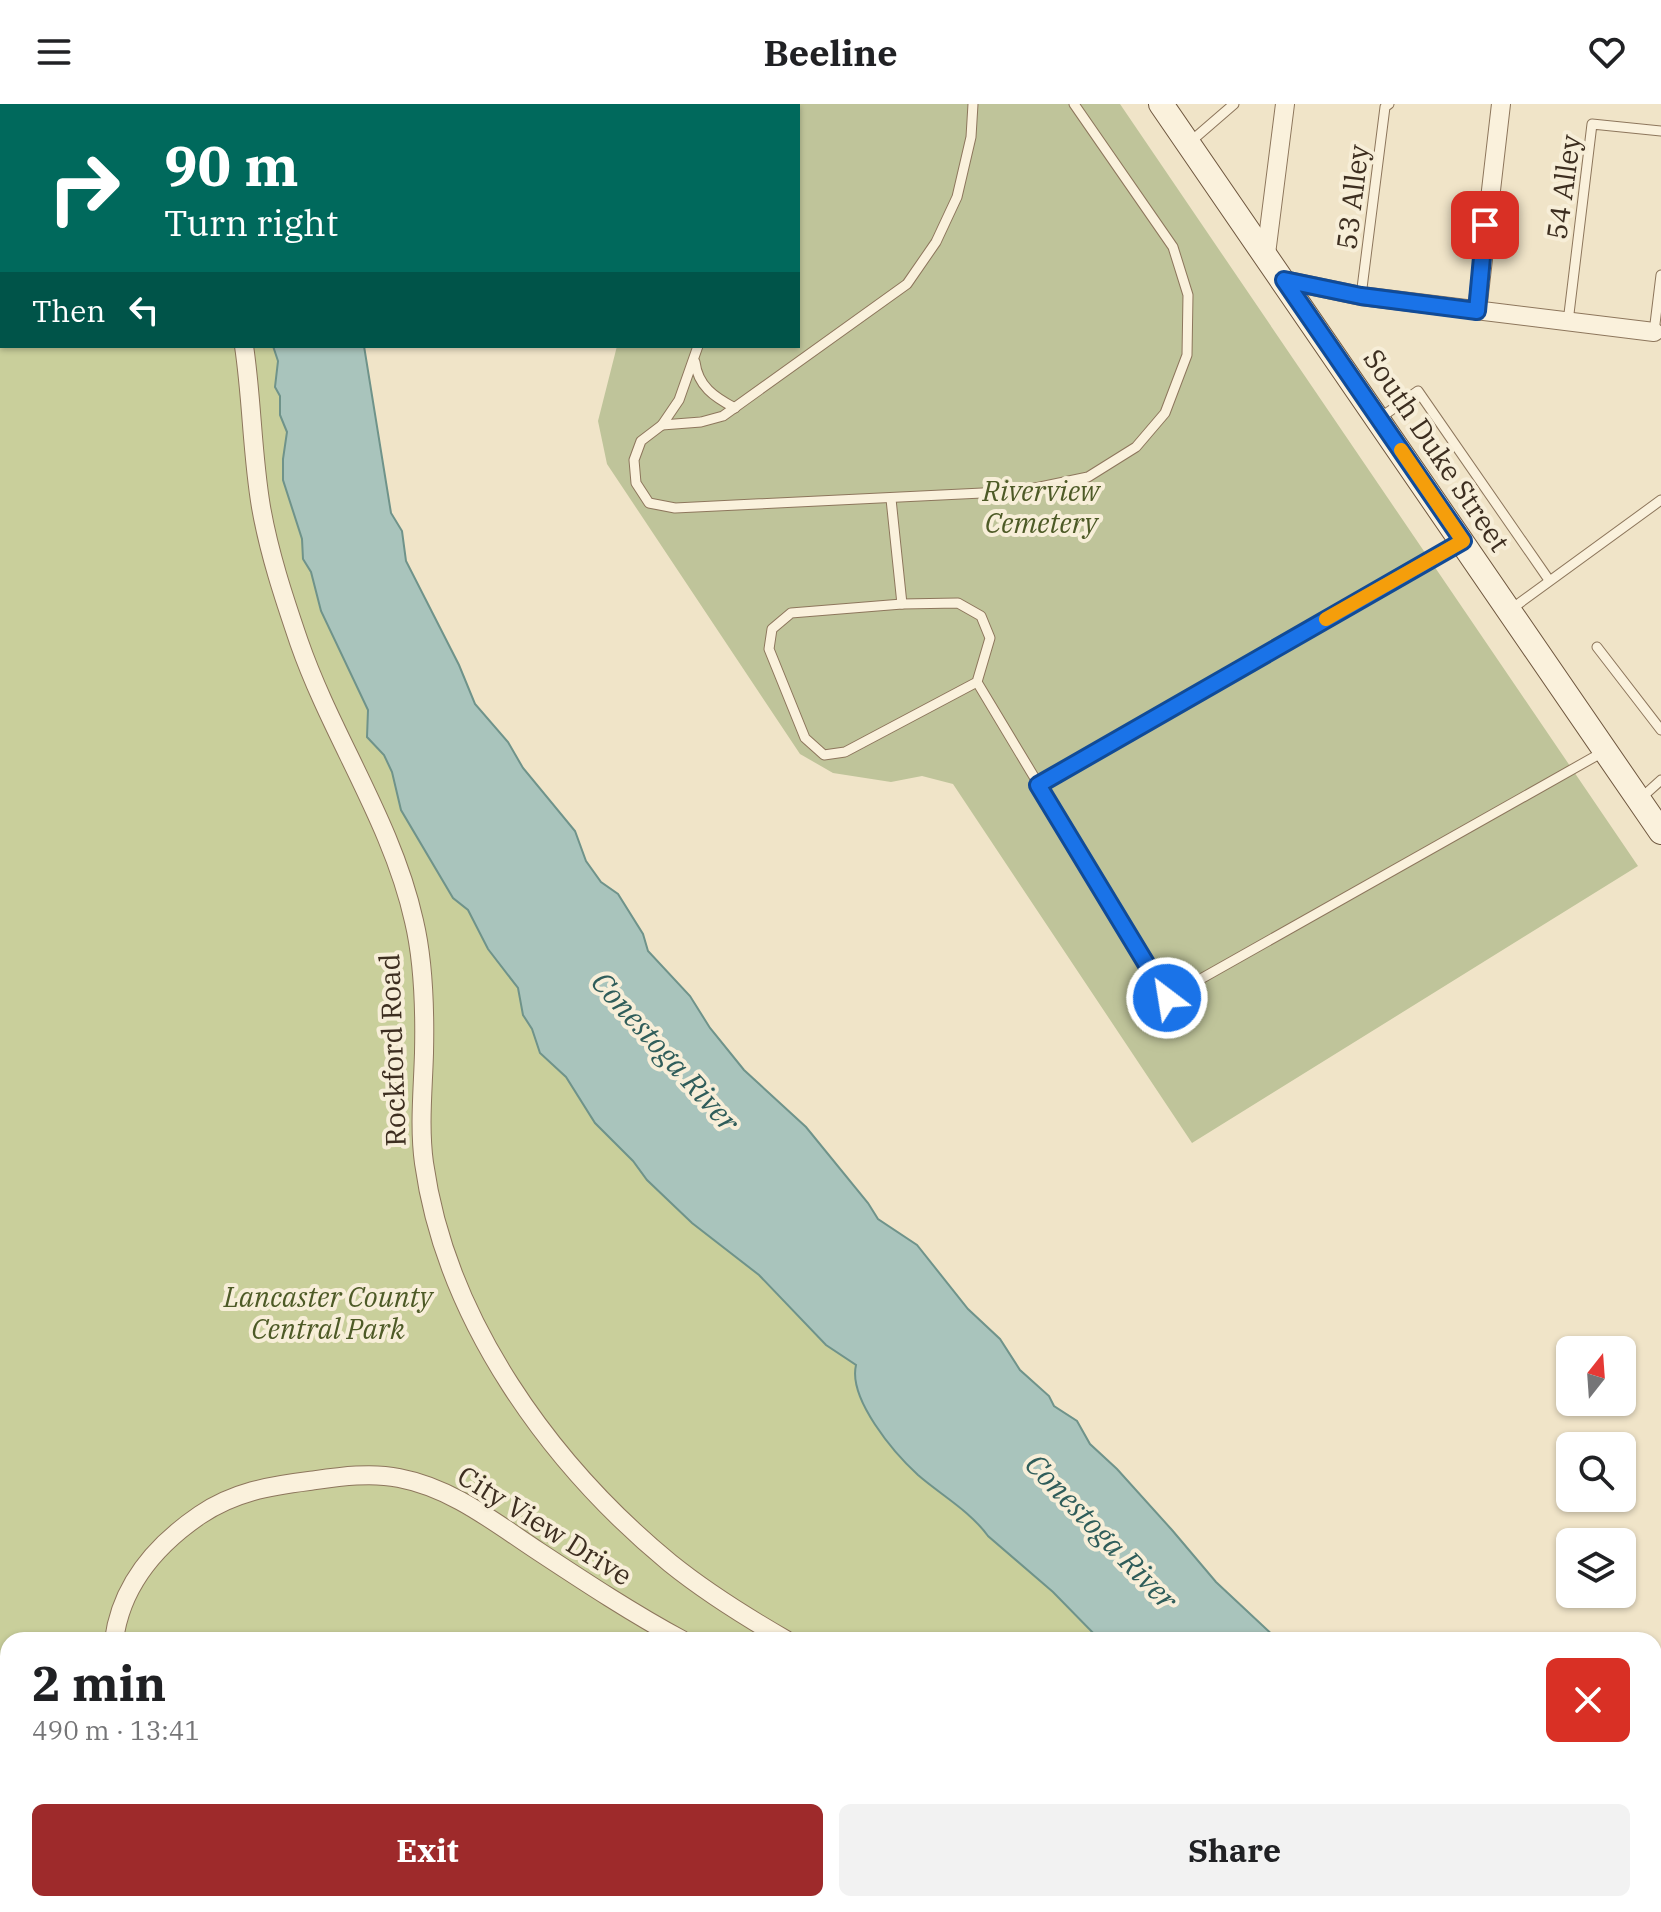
<!DOCTYPE html>
<meta charset="utf-8">
<style>
:root{--surface:#fff;--page:#f2f2f2;--text:#202124;--muted:#757577;--accent:#9e2a2b}
body{margin:0;font-family:"IBM Plex Serif",serif;background:var(--page);color:var(--text);height:100vh;display:flex;flex-direction:column;font-size:30px;white-space:nowrap}
*{box-sizing:border-box;margin:0}
p{font-size:26px;color:var(--muted)}
.icon{flex:none;width:44px;height:44px;fill:none;stroke:currentColor;stroke-width:2;stroke-linecap:round;stroke-linejoin:round}
.map{position:relative;flex:1;overflow:hidden}
.drawer{position:absolute;left:0px;top:1528px;width:1662px;height:280px;display:flex;flex-direction:column;background:var(--surface);border-radius:24px 24px 0 0;box-shadow:0 2px 6px #0004}
.drawer>*{flex:none}
.hud{position:absolute;left:0px;top:0px;width:800px;height:244px;box-shadow:0 2px 6px #0004;background:#00695c;color:#fff;overflow:hidden}
.needle{width:52px;rotate:17deg}
.buttons{position:absolute;left:1556px;top:1232px;display:grid;gap:16px}
.buttons a{display:grid;place-items:center;width:80px;height:80px;border-radius:12px;background:var(--surface);box-shadow:0 2px 6px #0004;font-size:40px}
.pin{position:absolute;display:grid;place-items:center;width:68px;height:68px;color:#fff;margin:-34px;border-radius:16px;box-shadow:0 4px 12px #0006}
.me{position:absolute;width:88px;margin:-44px;rotate:329deg;stroke-linejoin:round;filter:drop-shadow(0 0 6px #0008)}
.turn{display:flex;align-items:center;gap:28px;height:168px;padding:0 32px;font-size:36px}
.turn .icon{width:104px;height:104px;stroke-width:2.5}
.turn b{display:block;font-size:56px;line-height:68px}
.then{display:flex;align-items:center;height:76px;padding:0 32px;background:#0003;gap:16px;font-size:30px}
.round{display:grid;place-items:center;flex:none;width:84px;height:84px;border-radius:12px;background:var(--page)}
.head{display:flex;align-items:center;justify-content:space-between;height:136px;padding:0 32px}
h1{font-size:48px;font-weight:700;line-height:60px}
.button{display:flex;gap:16px;margin-top:auto;padding:16px 32px}
.button a{flex:1;height:92px;border-radius:12px;background:var(--accent);color:#fff;font-size:32px;font-weight:700;line-height:92px;text-align:center}
.button a+a{background:var(--page);color:var(--text)}
header{display:flex;justify-content:space-between;align-items:center;height:104px;padding:0 32px;background:var(--surface);font-size:36px;font-weight:700}
.map>svg:first-child{display:block}
</style>
<header><svg class="icon" aria-label="menu" viewBox="0 0 24 24"><path d="M4 6h16M4 12h16M4 18h16"/></svg>Beeline<svg class="icon" aria-label="heart" viewBox="0 0 24 24"><path d="M12 20l-8-8c-3-5 5-10 8-4 3-6 11-1 8 4z"/></svg></header>
<div class="map">
<svg width="1661" height="1808" viewBox="0 0 1661 1808">
<rect width="100%" height="100%" fill="#f0e4c8"/>
<!-- green -->
<path fill="#c9cf9b" d="M0 0H222L223 2H2V242H273L278 257 275 283 280 292V311L287 328 283 355V376L302 435 303 455 311 468 321 507 368 606 367 633 384 651 392 668 401 706 453 794 468 806 488 845 518 884 523 911 532 925 540 949 566 973 595 1019 633 1057 647 1076 692 1119 759 1171 826 1241 848 1253 856 1261 916 1369 980 1421 988 1432 1053 1488 1100 1536H8V1800H1363L1367 1808H0Z"/>
<!-- cemetery -->
<path fill="#bfc49a" d="M542 0H1120L1638 762 1192 1039 953 680 922 672 891 678 833 669 800 650 607 360 598 317 617 242H798V2Z"/>
<!-- water -->
<g fill="#a9c4bc" stroke="#6f938a" stroke-width="2">
<path d="M273 242H364L391 409 402 427 406 457 459 561 475 600 508 638 523 664 575 727 586 757 601 778 618 790 643 830 648 847 690 892 710 924 744 966 806 1023 868 1099 878 1115 917 1141 968 1205 1000 1235 1020 1266 1049 1292 1054 1302 1077 1317 1090 1340 1117 1365 1172 1426 1216 1478 1278 1536H1100L1053 1488 988 1432C970 1407 941 1391 918 1371 894 1349 848 1295 856 1261L826 1241 759 1171 692 1119 647 1076 633 1057 595 1019 566 973 540 949 532 925 523 911 518 884 488 845 468 806 453 794 401 706 392 668 384 651 367 633 368 606 321 507 311 468 303 455 302 435 283 376V355L287 328 280 311V292L275 283 278 257Z"/>
<path d="M1363 1800H1517L1525 1808H1367Z"/>
</g>
<g fill="none" stroke-linecap="round" stroke-linejoin="round">
<!-- service casing -->
<g stroke="#8d765c" stroke-width="11">
<g id="service">
<path d="M566 0V2"/>
<path d="M1189 39 1234 0"/>
<path d="M1361 192 1385 3 1389 0"/>
<path d="M1568 218 1592 20 1661 27"/>
<path d="M1654 228 1661 171"/>
<path d="M698 242 679 296 662 321 641 337 634 356 636 379 649 399 675 404 1021 387 1088 373 1136 343 1165 309 1187 251 1188 191 1173 143 1074 0"/>
<path d="M695 258C698 282 714 293 735 304"/>
<path d="M1380 314 1418 287 1549 476"/>
<path d="M662 321 701 318 723 312 907 180 936 138 957 93 971 33 973 0"/>
<path d="M891 395 902 500"/>
<path d="M958 499 981 512 990 534 977 578 845 648 824 651 805 634 769 545 772 525 791 509 902 500Z"/>
<path d="M1510 506 1661 396"/>
<path d="M1597 543 1661 626"/>
<path d="M977 578 1167 894 1603 648"/>
<path d="M1038 681 1460 438"/>
<path d="M1640 695 1661 676"/>
</g>
</g>
<!-- minor casing -->
<g stroke="#8d765c" stroke-width="20">
<g id="minor">
<path d="M182 0V2"/>
<path d="M1266 150 1285 0"/>
<path d="M1284 176 1361 192 1654 228"/>
<path d="M1477 207 1501 0"/>
<path d="M244 242C252 295 252 350 261 403 269 449 284 494 299 538 332 633 392 718 414 817 424 859 425 905 424 949 423 985 419 1023 424 1059 446 1216 550 1360 670 1459 706 1488 746 1513 786 1536"/>
<path d="M114 1536C121 1482 156 1441 200 1411 234 1388 269 1382 309 1377 338 1373 370 1368 399 1374 452 1384 494 1418 538 1447 585 1478 632 1509 682 1536"/>
<path d="M159 1800 160 1808"/>
<path d="M1272 1800 1285 1808"/>
</g>
</g>
<!-- secondary casing -->
<g stroke="#6f573f" stroke-width="26">
<path id="secondary" d="M1161 0 1661 728"/>
</g>
<!-- service -->
<use href="#service" stroke="#faf1dc" stroke-width="9"/>
<!-- minor -->
<use href="#minor" stroke="#faf1dc" stroke-width="18"/>
<!-- secondary -->
<use href="#secondary" stroke="#faf1dc" stroke-width="24"/>
</g>
<g fill="none" stroke-linecap="round" stroke-linejoin="round">
<!-- route casing -->
<g stroke="#114b97" stroke-width="20">
<path id="route" d="M1167 894 1038 681 1463 437 1284 176 1361 192 1477 207 1485 121"/>
</g>
<!-- route -->
<use href="#route" stroke="#1a73e8" stroke-width="14"/>
<!-- slow -->
<path stroke="#f59e0b" stroke-width="14" d="M1326 515 1463 437 1401 346"/>
</g>
<g text-anchor="middle" dominant-baseline="central" stroke-width="8" stroke-linejoin="round" paint-order="stroke">
<!-- street labels -->
<g font-size="28" fill="#3d2e20" stroke="#f7eed8">
<text transform="translate(1563 83) rotate(-82)">54 Alley</text>
<text transform="translate(1352 93) rotate(-83)">53 Alley</text>
<text transform="translate(1437 346) rotate(56)">South Duke Street</text>
<text transform="translate(392 946) rotate(-92)">Rockford Road</text>
<text transform="translate(545 1421) rotate(32)">City View Drive</text>
</g>
<!-- park labels -->
<g font-size="28" font-style="italic" fill="#4d5a26" stroke="#f7eed8">
<text x="1041" y="386">Riverview<tspan x="1041" dy="32">Cemetery</tspan></text>
<text x="328" y="1192">Lancaster County<tspan x="328" dy="32">Central Park</tspan></text>
</g>
<!-- water labels -->
<g font-size="30" font-style="italic" fill="#2f5d5a" stroke="#f7eed8">
<text transform="translate(666 947) rotate(48)">Conestoga River</text>
<text transform="translate(1102 1427) rotate(46)">Conestoga River</text>
</g>
</g>
</svg>
<div class="buttons">
<a><svg class="needle" viewBox="-14 -14 28 28"><path d="M0-13l5 13h-10z" fill="#e53935"/><path d="M0 13l5-13h-10z" fill="#757577"/></svg></a>
<a><svg class="icon" aria-label="search" viewBox="0 0 24 24"><circle cx="10" cy="10" r="6"/><path d="M15 15l6 6"/></svg></a>
<a><svg class="icon" aria-label="layers" viewBox="0 0 24 24"><path d="M12 4l9 5-9 5-9-5zM3 14l9 5 9-5"/></svg></a>
</div>
<div class="pin" style="left:1485px;top:121px;background:#d93025"><svg class="icon" aria-label="arrive" viewBox="0 0 24 24"><path d="M6 21V4h12l-3 4 3 4H6"/></svg></div>
<svg class="me" style="left:1167px;top:894px" viewBox="-20 -20 40 40"><circle r="17" fill="#1a73e8" stroke="#fff" stroke-width="3"/><path d="M0-11L8 9 0 5-8 9z" fill="#fff"/></svg>
<div class="hud">
<div class="turn"><svg class="icon" aria-label="right" viewBox="0 0 24 24"><path d="M7 20v-9h11M14 6l5 5-5 5"/></svg><div><b>90 m</b>Turn right</div></div>
<div class="then">Then<svg class="icon" aria-label="left" viewBox="0 0 24 24"><path d="M17 20v-9H6M10 6l-5 5 5 5"/></svg></div>
</div>
<section class="drawer">
<div class="head"><div><h1>2 min</h1><p>490 m · 13:41</p></div><a class="round" style="background:#d93025;color:#fff"><svg class="icon" aria-label="close" viewBox="0 0 24 24"><path d="M6 6l12 12M18 6L6 18"/></svg></a></div>
<div class="button"><a>Exit</a><a>Share</a></div>
</section>
</div>
